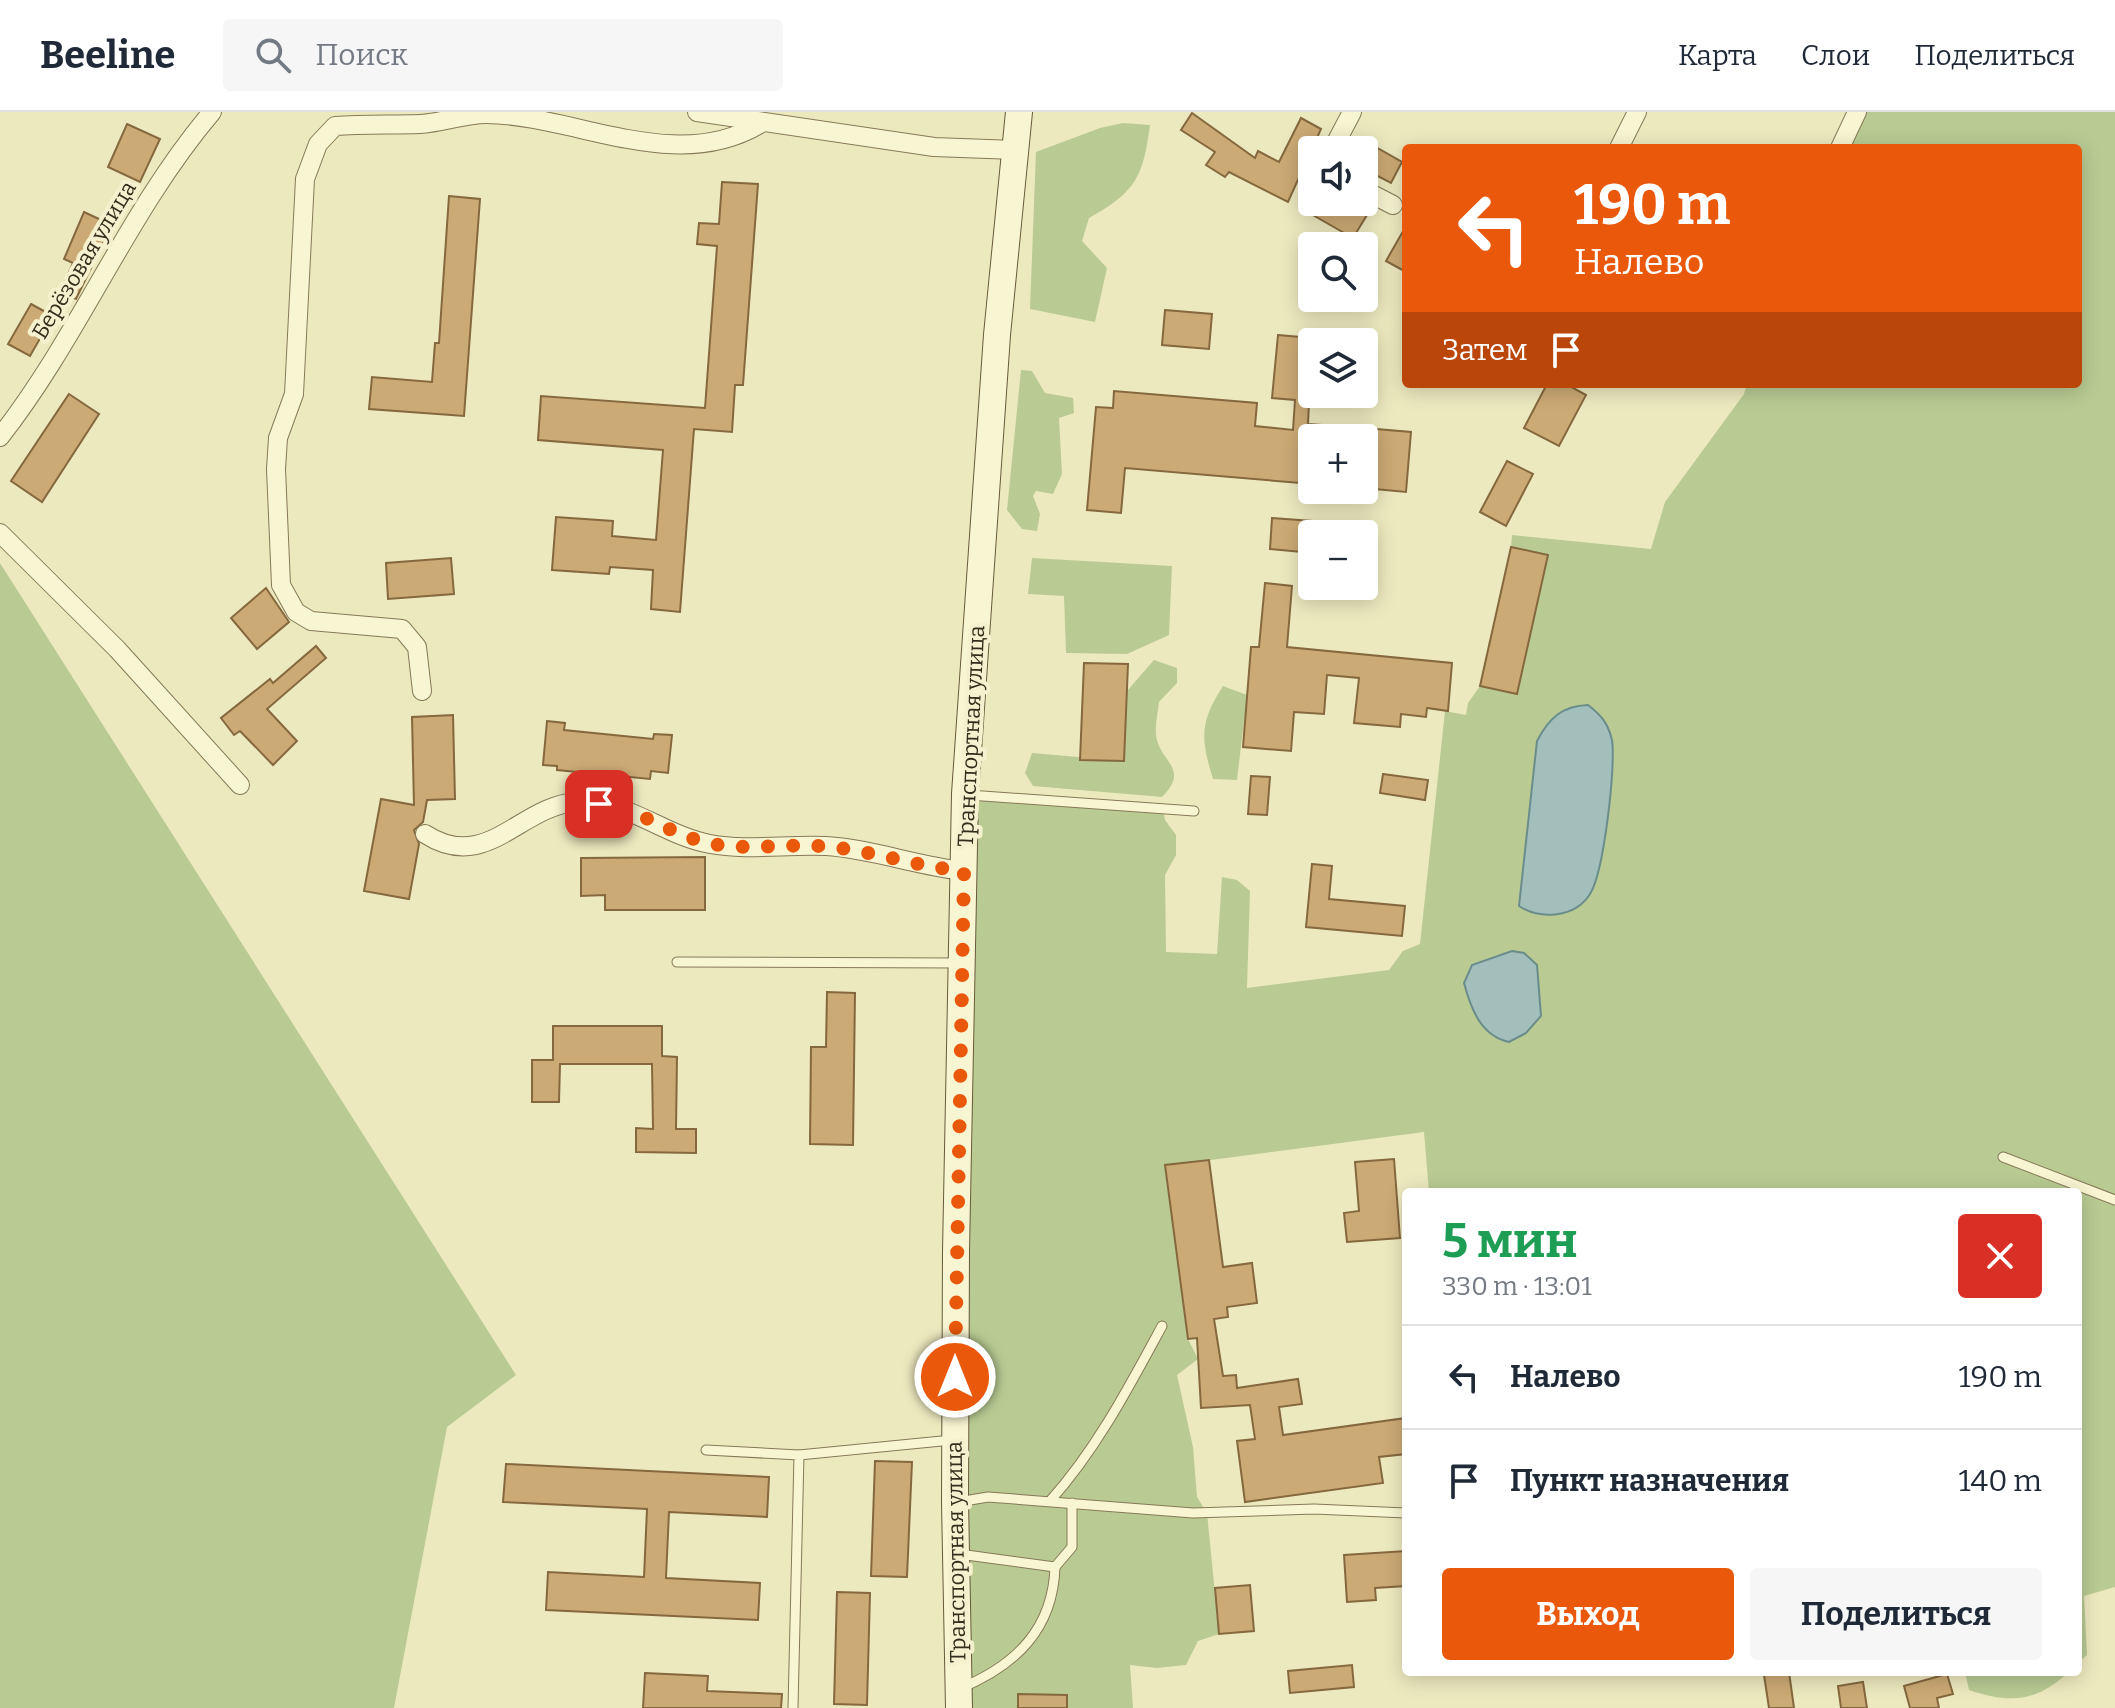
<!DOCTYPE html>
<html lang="ru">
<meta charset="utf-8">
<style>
:root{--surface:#fff;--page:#f6f6f7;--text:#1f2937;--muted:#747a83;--line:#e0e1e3;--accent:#ea580c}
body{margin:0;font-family:Bitter,serif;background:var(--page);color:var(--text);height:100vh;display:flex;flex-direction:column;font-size:30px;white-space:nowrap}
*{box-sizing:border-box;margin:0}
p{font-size:26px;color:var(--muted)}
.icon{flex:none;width:44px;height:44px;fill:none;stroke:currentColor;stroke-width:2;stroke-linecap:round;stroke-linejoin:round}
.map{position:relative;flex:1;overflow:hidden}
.drawer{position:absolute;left:1402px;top:1076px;width:680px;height:488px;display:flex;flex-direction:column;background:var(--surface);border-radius:8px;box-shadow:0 4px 20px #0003}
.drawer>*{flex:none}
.guide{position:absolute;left:1402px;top:32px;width:680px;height:244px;border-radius:8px;box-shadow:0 4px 20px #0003;background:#ea580c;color:#fff;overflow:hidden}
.fabs{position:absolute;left:1298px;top:24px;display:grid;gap:16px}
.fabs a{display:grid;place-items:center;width:80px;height:80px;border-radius:8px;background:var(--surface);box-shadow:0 4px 20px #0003;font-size:40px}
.pin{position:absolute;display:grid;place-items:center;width:68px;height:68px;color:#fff;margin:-34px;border-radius:16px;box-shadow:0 4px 12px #0006}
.me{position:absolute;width:88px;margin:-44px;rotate:0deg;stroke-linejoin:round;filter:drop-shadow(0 0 6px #0008)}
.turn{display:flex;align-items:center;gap:28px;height:168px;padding:0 40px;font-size:36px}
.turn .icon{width:104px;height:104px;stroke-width:2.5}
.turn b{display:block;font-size:56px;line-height:68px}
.then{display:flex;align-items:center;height:76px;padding:0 40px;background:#0003;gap:16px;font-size:30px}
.round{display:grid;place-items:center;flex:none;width:84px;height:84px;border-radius:8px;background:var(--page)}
.headline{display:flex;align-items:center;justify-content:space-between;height:136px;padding:0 40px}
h1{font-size:48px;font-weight:700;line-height:60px;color:#1e9e55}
.primary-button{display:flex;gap:16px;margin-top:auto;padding:16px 40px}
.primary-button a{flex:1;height:92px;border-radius:8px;background:var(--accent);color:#fff;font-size:32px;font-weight:700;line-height:92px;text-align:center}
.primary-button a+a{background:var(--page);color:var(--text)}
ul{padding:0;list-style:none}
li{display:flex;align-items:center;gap:24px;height:104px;padding:0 40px;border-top:2px solid var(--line)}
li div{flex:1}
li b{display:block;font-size:30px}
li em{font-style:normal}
header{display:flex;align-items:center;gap:48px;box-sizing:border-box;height:112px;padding:0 40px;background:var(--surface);border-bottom:2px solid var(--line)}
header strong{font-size:38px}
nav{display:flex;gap:44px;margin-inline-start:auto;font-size:28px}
.search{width:560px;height:72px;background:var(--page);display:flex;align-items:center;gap:20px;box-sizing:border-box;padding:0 28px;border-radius:8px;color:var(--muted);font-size:30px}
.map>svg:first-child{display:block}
</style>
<header>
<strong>Beeline</strong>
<div class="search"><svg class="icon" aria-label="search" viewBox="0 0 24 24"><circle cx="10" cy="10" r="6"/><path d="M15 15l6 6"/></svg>Поиск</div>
<nav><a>Карта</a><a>Слои</a><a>Поделиться</a></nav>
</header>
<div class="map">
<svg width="2115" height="1596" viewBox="0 0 2115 1596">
<rect width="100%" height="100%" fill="#ede9bf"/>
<!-- green -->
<g fill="#b9cb93" fill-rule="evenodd">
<path d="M1857 0H2115V1475L2084 1484 2087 1543 2078 1551V1080H1429L1424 1020 1165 1054 1188 1227 1198 1247 1177 1263 1193 1335 1197 1385 1207 1401 1219 1522 1198 1529 1186 1553 1157 1556 1130 1553 1133 1596H1050L1051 1583 1019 1582 1018 1596H959L965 682 1163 697 1165 708 1176 723V743L1165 763 1166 840 1217 842 1222 765 1237 768 1250 779 1247 876 1389 858 1403 839 1420 832 1445 599 1466 603 1468 591 1480 574 1516 582 1547 443 1511 435 1512 423 1651 437 1665 390 1744 282 1747 272H2078V36H1840ZM1537 629 1607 714C1599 749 1597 797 1554 802 1538 803 1532 802 1519 794Z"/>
<path d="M1123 11 1150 13C1143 65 1136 80 1089 106L1082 129 1107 156 1095 210 1030 197 1036 40 1100 16Z"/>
<path d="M1021 258 1032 259 1045 281 1073 286 1074 301 1059 306 1062 362 1053 382 1036 379 1033 384 1040 402 1037 419 1022 417 1007 398Z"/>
<path d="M1032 446 1172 454 1169 523 1127 542 1066 541 1064 484 1028 482Z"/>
<path d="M0 451 516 1263 447 1315 394 1596H0Z"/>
<path d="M1154 548 1177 556V571L1159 590C1158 600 1155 612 1156 623 1159 650 1191 656 1162 685L1033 674 1025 661 1032 641 1124 649 1127 579Z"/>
<path d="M1223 574 1247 583 1237 668 1213 667C1200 625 1200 610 1223 574Z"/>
<path d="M1965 1560H2069C2036 1590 2011 1592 1969 1578Z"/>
</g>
<!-- water -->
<g fill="#a2bfbc" stroke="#6a8d8b" stroke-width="2">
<path d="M1588 593C1601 603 1608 611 1612 628 1616 653 1604 760 1590 782 1575 806 1540 808 1519 794L1537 629C1549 606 1562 594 1588 593Z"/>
<path d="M1512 839 1524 841 1537 853 1541 904 1526 921 1509 930C1481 924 1471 897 1464 871L1472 853Z"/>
</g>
<!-- building -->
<g fill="#ccaa75" stroke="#85683e" stroke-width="2">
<path d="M1192 1 1255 46 1258 39 1279 50 1301 6 1321 17 1288 90 1229 60 1225 65 1206 53 1215 40 1181 18Z"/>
<path d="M127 12 160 27 140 70 108 55Z"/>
<path d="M1374 34 1402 50 1391 71 1364 57Z"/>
<path d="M722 70 758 72 743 273H735L732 320 694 317 680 500 651 497 653 458 610 455 609 462 552 458 556 405 613 409 612 424 656 428 663 338 538 328 541 284 705 296 717 134 697 132 699 111 719 112Z"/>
<path d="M449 84 480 87 464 304 369 297 372 265 432 270 435 231H439Z"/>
<path d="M1318 90H1356L1370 98 1353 126 1311 102Z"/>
<path d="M84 100 112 113 76 187 60 180 73 151 64 147Z"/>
<path d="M1406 114V160L1386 149Z"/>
<path d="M31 192 53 204 30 244 8 232Z"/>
<path d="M1165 198 1212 202 1209 237 1162 233Z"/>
<path d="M1278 223 1312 226 1308 312 1349 315 1348 326H1312V372L1125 356 1121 401 1087 398 1096 295 1113 296 1114 279 1257 291 1255 314 1293 318 1295 288 1272 286Z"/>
<path d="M1547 272H1566L1586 283 1559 334 1524 316Z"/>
<path d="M69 282 99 302 42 390 11 369Z"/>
<path d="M1364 316 1411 320 1406 380 1364 376Z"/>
<path d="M1507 349 1533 362 1506 414 1480 400Z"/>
<path d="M1272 406 1312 409V441L1270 437Z"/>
<path d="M1511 435 1548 443 1517 582 1480 574Z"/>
<path d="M451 446 454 482 388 487 386 451Z"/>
<path d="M1265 471 1292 474 1287 535 1452 551 1448 599 1427 596 1426 605 1401 602 1400 615 1354 611 1359 566 1327 563 1324 602 1294 600 1291 639 1243 635 1251 535H1259Z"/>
<path d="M266 476 289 510 257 537 231 506Z"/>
<path d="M316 534 326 546 267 597 297 629 273 653 240 619 234 623 221 606 270 567 273 571Z"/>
<path d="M1084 551 1128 552 1124 649 1080 648Z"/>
<path d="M453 603 455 687 427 688 423 710 414 718 419 732 409 787 364 779 381 687 414 693 412 605Z"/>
<path d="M547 609 565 611 564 618 653 627 654 622 672 623 668 661 651 659 650 667 557 658V654L543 653Z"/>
<path d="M1383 662 1428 668 1425 688 1380 681Z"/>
<path d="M1251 664 1270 665 1267 703 1248 702Z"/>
<path d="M705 745V798H605V783L581 784V746Z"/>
<path d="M1312 752 1332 754 1329 787 1405 794 1402 824 1306 815Z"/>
<path d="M827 880 855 881 853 1033 810 1032 811 935H826Z"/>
<path d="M553 914H662V944L677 945 676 1017H696V1041L636 1040V1016L653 1017 652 952H560L559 990H532V948H553Z"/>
<path d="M1394 1047 1400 1126 1347 1130 1344 1101 1359 1099 1355 1050Z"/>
<path d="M1209 1048 1223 1155 1252 1151 1257 1191 1227 1195 1228 1205 1214 1207 1223 1264 1236 1263 1237 1276 1298 1267 1302 1292 1279 1295 1283 1323 1406 1306V1342L1379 1345 1383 1371 1245 1390 1237 1329 1255 1327 1250 1293 1201 1296 1197 1226 1188 1227 1165 1053Z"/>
<path d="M875 1349 912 1350 907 1465 871 1464Z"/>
<path d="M506 1352 769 1365 767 1405 669 1400 666 1466 760 1471 758 1508 546 1498 548 1460 644 1465 647 1397 503 1390Z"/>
<path d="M1406 1439V1474L1375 1476 1376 1488 1347 1490 1344 1443Z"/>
<path d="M1250 1473 1254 1519 1219 1522 1215 1476Z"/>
<path d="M837 1480 870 1481 867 1593 834 1592Z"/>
<path d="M1352 1553 1354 1575 1290 1581 1288 1559Z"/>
<path d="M1789 1560 1794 1596H1769L1764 1563Z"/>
<path d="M645 1561 708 1564 707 1579 782 1582 781 1596H643Z"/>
<path d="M1947 1562 1953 1582 1937 1586 1939 1596H1910L1904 1574Z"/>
<path d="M1863 1570 1867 1596H1841L1838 1574Z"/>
<path d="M1018 1582 1067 1583V1596H1018Z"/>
</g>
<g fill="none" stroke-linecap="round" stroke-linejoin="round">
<!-- lane casing -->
<g stroke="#867958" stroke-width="11">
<g id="lane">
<path d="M969 683 1194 699"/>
<path d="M677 850 959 851"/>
<path d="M2003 1045 2115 1088"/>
<path d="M706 1338 799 1343 793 1596"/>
<path d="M799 1343 952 1328"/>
<path d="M1050 1389C1096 1338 1129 1275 1162 1214"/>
<path d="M958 1390 988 1385 1193 1401 1314 1397 1406 1401"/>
<path d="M959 1442 1055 1455C1053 1517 1016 1553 961 1576"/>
<path d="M1055 1455 1072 1435V1391"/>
</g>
</g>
<!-- street casing -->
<g stroke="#867958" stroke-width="20">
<g id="street">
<path d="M697 0 934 35 1015 38"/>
<path d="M1619 36 1637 0"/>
<path d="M1840 36 1857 0"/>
<path d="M1332 38 1352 0"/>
<path d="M1364 78 1393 93"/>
<path d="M0 325C80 223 128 99 212 0"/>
<path d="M0 421 117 537 240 673"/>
<path d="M422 579 417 535 402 517 311 509 296 500 281 473 276 357 278 326 294 282 305 67 318 32 335 14C364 12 392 13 420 12 442 11 464 2 486 2 576 3 675 63 760 12"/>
<path d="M425 722C487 762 520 693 577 690 627 687 662 723 710 732 747 739 788 732 826 734 873 737 917 754 964 759"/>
</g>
</g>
<!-- secondary casing -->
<g stroke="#675a3b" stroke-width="28">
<path id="secondary" d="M959 1596 955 1390 956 1139 965 682 997 223 1019 0"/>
</g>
<!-- lane -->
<use href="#lane" stroke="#f8f5d2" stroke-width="9"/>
<!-- street -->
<use href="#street" stroke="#f8f5d2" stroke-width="18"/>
<!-- secondary -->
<use href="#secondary" stroke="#f8f5d2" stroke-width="26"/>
</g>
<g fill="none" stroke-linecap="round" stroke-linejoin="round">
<!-- route -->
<path stroke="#ea580c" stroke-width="14" stroke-dasharray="0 25.2" d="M599 692C638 696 669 722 708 731 747 740 791 730 831 735 876 740 919 755 964 759L955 1265"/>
</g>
<g text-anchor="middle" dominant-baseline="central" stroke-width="8" stroke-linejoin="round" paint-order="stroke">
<!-- street labels -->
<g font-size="22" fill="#352d1c" stroke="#f5f1cf">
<text transform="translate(84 148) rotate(-59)">Берёзовая улица</text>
<text transform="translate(971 624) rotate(-87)">Транспортная улица</text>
<text transform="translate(956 1440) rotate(-91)">Транспортная улица</text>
</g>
</g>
</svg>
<div class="fabs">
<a><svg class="icon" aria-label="sound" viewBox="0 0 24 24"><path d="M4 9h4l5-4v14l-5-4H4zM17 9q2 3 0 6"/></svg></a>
<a><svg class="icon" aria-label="search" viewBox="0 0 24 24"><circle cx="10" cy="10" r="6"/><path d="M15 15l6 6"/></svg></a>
<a><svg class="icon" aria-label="layers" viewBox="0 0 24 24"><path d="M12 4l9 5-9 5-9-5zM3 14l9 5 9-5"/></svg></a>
<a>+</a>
<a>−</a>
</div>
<div class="pin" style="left:599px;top:692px;background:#d93025"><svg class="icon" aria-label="arrive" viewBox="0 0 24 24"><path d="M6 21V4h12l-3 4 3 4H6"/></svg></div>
<svg class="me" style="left:955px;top:1265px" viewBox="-20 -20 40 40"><circle r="17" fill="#ea580c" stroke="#fff" stroke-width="3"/><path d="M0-11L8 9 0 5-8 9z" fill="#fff"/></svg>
<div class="guide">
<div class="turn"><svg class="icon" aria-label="left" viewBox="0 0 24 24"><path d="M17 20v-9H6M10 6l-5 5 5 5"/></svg><div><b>190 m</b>Налево</div></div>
<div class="then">Затем<svg class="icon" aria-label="arrive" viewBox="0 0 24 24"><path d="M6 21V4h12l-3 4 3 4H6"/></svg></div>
</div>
<section class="drawer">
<div class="headline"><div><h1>5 мин</h1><p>330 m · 13:01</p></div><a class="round" style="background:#d93025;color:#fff"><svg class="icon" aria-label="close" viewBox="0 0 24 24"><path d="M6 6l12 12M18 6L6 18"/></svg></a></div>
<ul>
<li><svg class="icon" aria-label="left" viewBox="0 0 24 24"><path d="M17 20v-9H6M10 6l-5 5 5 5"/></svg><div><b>Налево</b></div><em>190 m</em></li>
<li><svg class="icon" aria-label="arrive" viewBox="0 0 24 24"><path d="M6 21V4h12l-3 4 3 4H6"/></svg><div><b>Пункт назначения</b></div><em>140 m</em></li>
</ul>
<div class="primary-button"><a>Выход</a><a>Поделиться</a></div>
</section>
</div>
